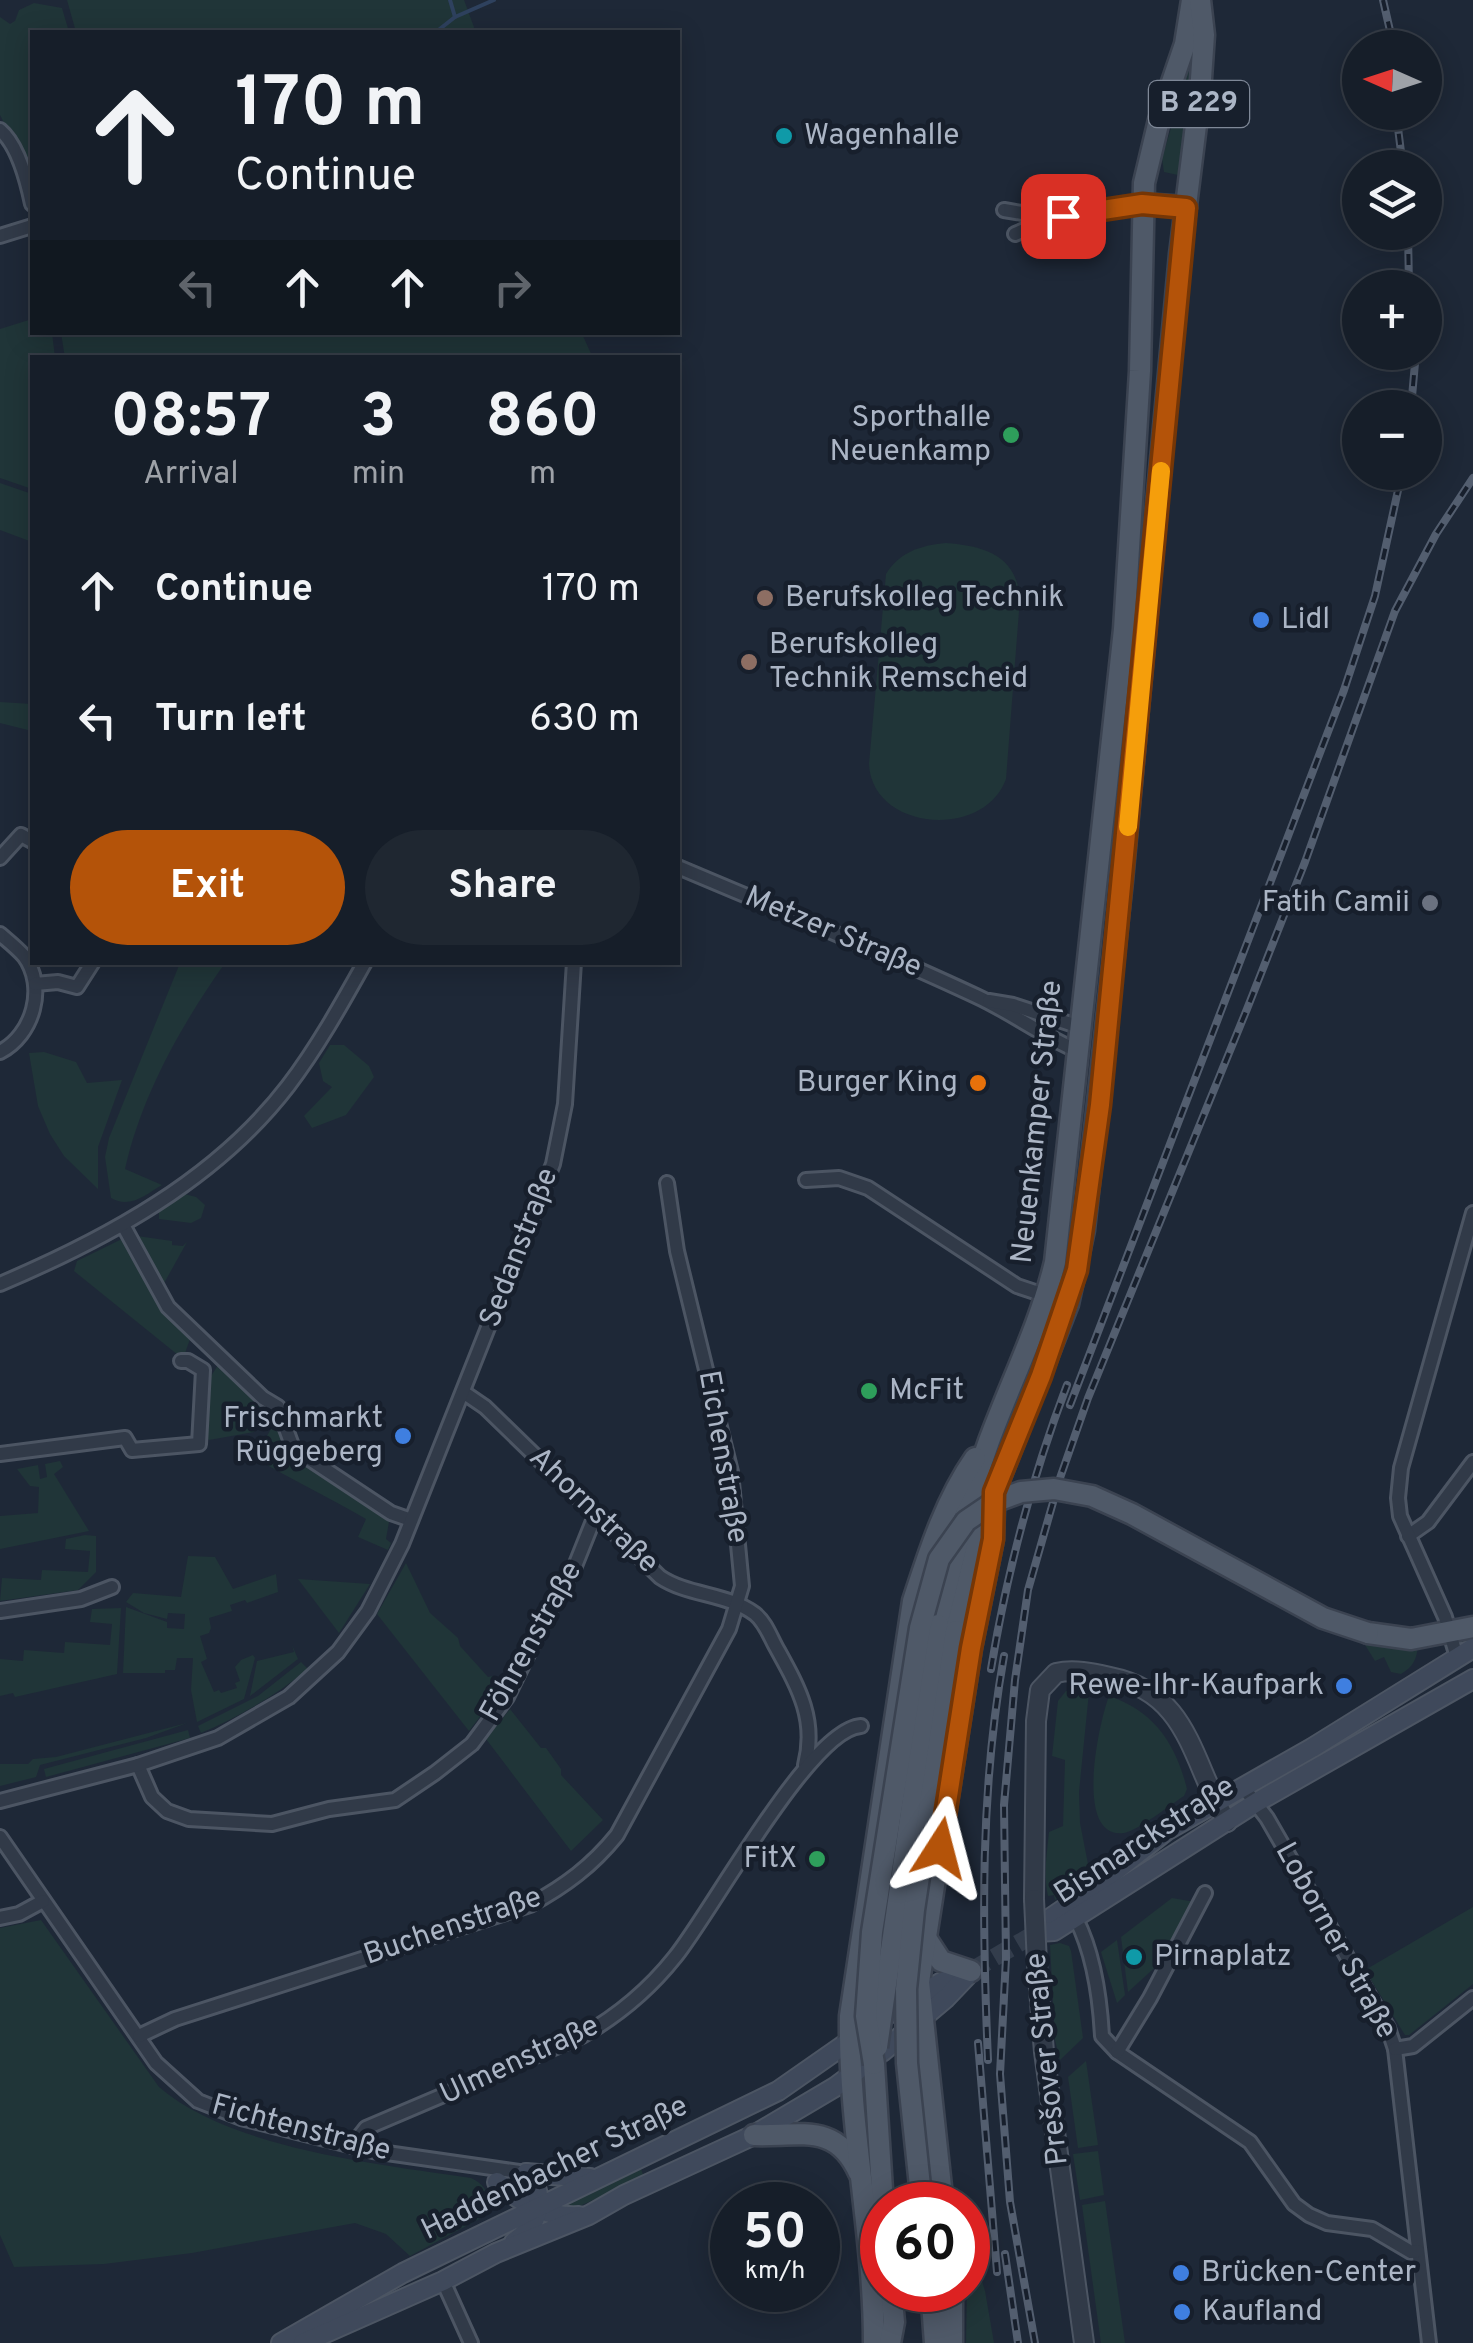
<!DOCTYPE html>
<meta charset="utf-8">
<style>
:root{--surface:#161e29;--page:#1f2731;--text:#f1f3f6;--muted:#9ea2a8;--line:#353c46;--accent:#b45309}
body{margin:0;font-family:Overpass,sans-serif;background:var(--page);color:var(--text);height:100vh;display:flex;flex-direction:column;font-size:38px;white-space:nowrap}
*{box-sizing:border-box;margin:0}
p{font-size:32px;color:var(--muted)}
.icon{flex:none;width:55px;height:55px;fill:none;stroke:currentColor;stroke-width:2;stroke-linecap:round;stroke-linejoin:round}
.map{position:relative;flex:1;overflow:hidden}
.drawer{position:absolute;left:30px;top:355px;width:650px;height:610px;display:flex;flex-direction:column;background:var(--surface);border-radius:0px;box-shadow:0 5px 25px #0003,0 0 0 2px var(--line)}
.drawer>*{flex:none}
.top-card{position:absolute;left:30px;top:30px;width:650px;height:305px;border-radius:0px;box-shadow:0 5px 25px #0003,0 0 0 2px var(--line);background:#161e29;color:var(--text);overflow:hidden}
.needle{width:65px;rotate:273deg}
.tools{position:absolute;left:1342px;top:30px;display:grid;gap:20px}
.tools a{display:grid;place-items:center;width:100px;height:100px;border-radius:50%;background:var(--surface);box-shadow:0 5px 25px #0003,0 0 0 2px var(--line);font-size:50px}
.speed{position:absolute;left:710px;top:2182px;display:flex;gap:20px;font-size:50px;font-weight:700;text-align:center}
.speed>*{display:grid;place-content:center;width:130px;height:130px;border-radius:50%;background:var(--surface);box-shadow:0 5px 25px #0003,0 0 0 2px var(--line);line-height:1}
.speed small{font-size:25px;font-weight:400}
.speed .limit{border:15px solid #d22;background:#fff;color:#111}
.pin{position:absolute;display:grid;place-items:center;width:85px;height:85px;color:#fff;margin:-42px;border-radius:20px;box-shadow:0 5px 15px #0006}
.me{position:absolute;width:110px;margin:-55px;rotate:9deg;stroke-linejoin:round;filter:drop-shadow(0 0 8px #0008)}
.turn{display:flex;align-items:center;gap:35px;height:210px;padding:0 40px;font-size:45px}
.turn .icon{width:130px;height:130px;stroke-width:2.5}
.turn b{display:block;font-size:70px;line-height:85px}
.lanes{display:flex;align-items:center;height:95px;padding:0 40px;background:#0003;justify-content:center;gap:50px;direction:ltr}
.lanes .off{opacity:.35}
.eta{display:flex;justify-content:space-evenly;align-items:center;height:170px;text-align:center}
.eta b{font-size:60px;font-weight:700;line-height:70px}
.primary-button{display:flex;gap:20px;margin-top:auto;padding:20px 40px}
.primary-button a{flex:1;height:115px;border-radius:60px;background:var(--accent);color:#fff;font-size:40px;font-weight:700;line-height:115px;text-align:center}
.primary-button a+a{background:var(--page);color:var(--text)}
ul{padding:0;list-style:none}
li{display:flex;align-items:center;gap:30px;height:130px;padding:0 40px}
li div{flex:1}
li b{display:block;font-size:38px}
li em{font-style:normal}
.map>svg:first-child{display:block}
</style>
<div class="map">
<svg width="1473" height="2343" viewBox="0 0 1473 2343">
<rect width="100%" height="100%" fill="#1e2837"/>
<!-- green -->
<g fill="#203538">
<path d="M67 0H464L475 30 473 32H76Z"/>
<path d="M34 3 62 8 69 32H32V177L0 115V17L10 24 15 21 19 10Z"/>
<path d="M1193 55H1197L1182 171 1178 175 1164 172 1162 158Z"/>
<path d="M32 319V332L52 333 55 357 32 358V489L0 478V329Z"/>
<path d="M61 333V332L598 333 583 336 593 358H65Z"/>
<path d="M0 483 32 494V542L0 530Z"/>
<path d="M946 543C984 546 1016 555 1020 598L1006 779C984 840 872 831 869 764L886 574C899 552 922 545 946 543Z"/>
<path d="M0 702 32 704V731L0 723Z"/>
<path d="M180 963H225C182 1024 142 1094 125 1169L162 1185C145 1195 130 1209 111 1198L105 1157 109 1138Z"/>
<path d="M330 1045H344L369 1066 374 1077 346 1115 312 1128 304 1116 332 1087 323 1081 319 1063Z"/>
<path d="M44 1052 76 1062 87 1083 122 1080 98 1147V1189L64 1156 50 1134 38 1106 29 1053Z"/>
<path d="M184 1194 196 1197 205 1205 201 1218 191 1223 159 1219V1211Z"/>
<path d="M137 1236 172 1241V1245L183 1246 187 1242 163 1285Z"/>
<path d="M124 1238 191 1336 183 1359 74 1271 77 1261Z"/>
<path d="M220 1362 270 1406 273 1412 254 1432 209 1440 202 1433 206 1384Z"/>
<path d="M275 1422 279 1423 290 1452 390 1516 386 1539 391 1543 388 1550 358 1537 366 1519C322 1493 277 1473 234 1445L233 1443 264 1441Z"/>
<path d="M60 1461 63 1467 54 1474 89 1531 0 1549V1516L38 1513 39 1487 30 1486 17 1469 38 1465 40 1479 47 1477 45 1464Z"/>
<path d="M85 1535 96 1536V1572L78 1590 0 1601 2 1578 41 1580 42 1570 88 1572 90 1551 65 1549 66 1539Z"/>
<path d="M188 1556 215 1557 233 1589 276 1574 278 1592 247 1603 245 1600 230 1605 232 1611 209 1618 211 1628 209 1633 200 1636 207 1659 201 1662 214 1692 219 1690 221 1693 237 1688 235 1683 240 1681 235 1667 241 1660 253 1655 255 1658 244 1699 197 1722 191 1690 193 1658H177L175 1670H165V1673H123L126 1607 167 1622V1628L184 1629 185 1614 168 1613 167 1619 144 1613 126 1602 133 1593 181 1597Z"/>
<path d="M406 1563 430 1613 458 1638 460 1646 488 1677 493 1676 501 1689 469 1731 377 1614Z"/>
<path d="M298 1579 370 1584 339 1633Z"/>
<path d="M121 1608 117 1674 15 1697 13 1693 0 1696V1659L23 1661 24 1650 64 1653 65 1642 110 1645 112 1624 90 1622 92 1609Z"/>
<path d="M1362 1640 1418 1645C1417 1659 1413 1667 1401 1674L1391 1672 1384 1657 1375 1661Z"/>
<path d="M292 1645 298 1659 250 1696 257 1661 294 1652Z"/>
<path d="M301 1662 308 1669C275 1696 240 1716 201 1733L198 1726 258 1696Z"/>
<path d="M1072 1689 1089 1692 1079 1792 1080 1823 1088 1864 1077 1886 1055 1900 1054 1895 1048 1896C1043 1875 1047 1853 1049 1832L1063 1826 1065 1760 1052 1756 1058 1701 1066 1691Z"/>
<path d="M1109 1696C1154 1711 1176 1744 1187 1789L1184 1796C1170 1805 1139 1830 1124 1833 1073 1840 1099 1722 1109 1696Z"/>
<path d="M510 1709 541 1748H546L561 1769V1775L603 1820 571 1851 486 1739Z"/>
<path d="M187 1723 146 1738 40 1765 36 1777 0 1786V1764H28L33 1759 56 1757Z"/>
<path d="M188 1730 190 1738 46 1777 44 1769Z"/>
<path d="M1172 1898 1195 1902 1162 1961 1128 1992 1121 1937Z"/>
<path d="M1473 1907V1984L1409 2035H1405L1365 1970Z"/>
<path d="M41 1920 159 2087C231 2149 378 2164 471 2178 488 2186 493 2199 483 2217L410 2256 386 2234 355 2223 192 2253 104 2264 14 2267 0 2235V1928Z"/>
<path d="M1117 1940 1125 1995 1117 2003 1101 1952Z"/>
<path d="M1060 1943 1069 1946 1071 1951 1083 2038 1060 2060 1055 2040 1050 1945Z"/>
<path d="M1086 2061 1098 2145 1078 2148 1068 2077Z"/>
<path d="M1098 2151 1104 2195 1080 2200 1073 2154Z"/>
<path d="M639 2164 644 2177 569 2211 549 2212Z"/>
<path d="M1105 2201 1125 2343H1101L1082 2205Z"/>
<path d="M968 2234 985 2291 994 2343H966Z"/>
</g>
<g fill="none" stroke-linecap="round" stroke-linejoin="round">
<!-- stream -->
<g stroke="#2e415e" stroke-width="4">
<path d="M450 0 455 17"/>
<path d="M436 32 455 17 494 0"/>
</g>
<!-- secondary-tunnel -->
<path stroke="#333d4c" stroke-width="18" stroke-dasharray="18 9" stroke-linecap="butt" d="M971 1971 1038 1932"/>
<!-- minor casing -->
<g stroke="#4c5563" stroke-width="18">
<g id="minor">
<path d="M0 130C18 145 27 180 32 204"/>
<path d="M1004 210 1028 214 1035 220 1029 228 1015 234"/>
<path d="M1035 220 1142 204"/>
<path d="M0 236 32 226"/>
<path d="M0 858 21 835 32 841"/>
<path d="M678 867C777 909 878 950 976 996 1011 1012 1042 1036 1078 1051"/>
<path d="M0 934C8 941 17 948 24 956 47 987 33 1035 0 1052"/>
<path d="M35 984 58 982 77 987 93 962"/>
<path d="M989 1001 1013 1005 1080 1027"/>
<path d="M806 1180 839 1178 868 1188 1017 1286 1047 1296"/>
<path d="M123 1225 168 1307 263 1398 278 1407 293 1448 391 1513 411 1520"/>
<path d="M0 1284C106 1239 216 1180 288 1086 317 1048 341 1005 365 962"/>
<path d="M463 1392 485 1407 660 1577C688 1596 727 1593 755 1614 765 1622 770 1636 776 1647 798 1687 817 1719 805 1765"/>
<path d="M0 1454 125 1438 132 1450 199 1444 203 1370 188 1361H181"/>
<path d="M1408 1536 1428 1522 1473 1462"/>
<path d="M0 1611 81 1599 112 1587"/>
<path d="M1457 1657 1445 1617 1400 1516 1398 1498 1401 1468 1473 1213"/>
<path d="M138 1765 152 1797 167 1811 189 1819 272 1824 329 1809 395 1800 435 1773 472 1744 507 1697 554 1601 575 1566 595 1516"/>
<path d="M1243 1787 1267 1818 1388 2028 1395 2049 1429 2343"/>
<path d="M0 1801 138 1765 218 1738 289 1697 338 1652 368 1611 402 1544 553 1164 565 1104 574 962"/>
<path d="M0 1837 156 2063 198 2101 241 2118 373 2151 526 2173"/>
<path d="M0 1918 19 1914 43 1901"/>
<path d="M1076 1919C1093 1952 1100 1999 1102 2036L1117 2052 1250 2142 1294 2204 1309 2215 1327 2223 1372 2229 1411 2252 1418 2251"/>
<path d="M139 2036 175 2019 530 1905C565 1886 592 1866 617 1835L729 1629 742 1586 731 1472 677 1251 667 1183"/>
<path d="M1395 2049 1413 2046 1473 1998"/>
<path d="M1117 2052 1150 1998 1205 1893"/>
<path d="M352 2146 366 2128 582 2036C619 2015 648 1991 675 1957 711 1913 810 1729 861 1726"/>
<path d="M443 2281 471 2343"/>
</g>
</g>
<!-- tertiary casing -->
<g stroke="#4c5563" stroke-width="22">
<g id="tertiary">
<path d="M1034 1899 1036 1721 1040 1690 1056 1673C1074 1669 1092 1673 1110 1677 1190 1693 1191 1762 1227 1822"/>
<path d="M1037 1964 1044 2052 1084 2343"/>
</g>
</g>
<!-- secondary casing -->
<g stroke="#4c5563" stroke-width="22">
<g id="secondary">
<path d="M1038 1932 1049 1919 1090 1891 1166 1831 1312 1748 1473 1648"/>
<path d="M1038 1932 1054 1931 1257 1802 1473 1679"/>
<path d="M526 2173 590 2178"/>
<path d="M497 2182C522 2203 546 2218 579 2216"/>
<path d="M514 2242C539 2225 548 2196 526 2173"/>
<path d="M281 2343 403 2273 778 2091 894 2010 940 1983 971 1971"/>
<path d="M303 2343 443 2281 496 2253 589 2215 624 2195 754 2135 835 2087 882 2052 946 1998 967 1976"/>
</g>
</g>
<!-- primary casing -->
<g stroke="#3b4351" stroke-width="25">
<g id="primary">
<path d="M1142 204 1186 207"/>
<path d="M938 1625C952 1563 967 1502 989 1441 1011 1381 1040 1325 1055 1262L1124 629 1140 371 1144 183 1159 120 1185 44 1192 0"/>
<path d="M956 1631 984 1518 1068 1304 1084 1230 1122 881 1180 254 1200 93 1204 35 1200 0"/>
<path d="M1368 1633 1411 1639 1473 1627"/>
<path d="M926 1938 941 1961 971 1971"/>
<path d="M874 2064 883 2205"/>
<path d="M754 2135C798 2137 836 2121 859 2173"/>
<path d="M943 2205 919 1982 971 1648 993 1539 994 1509"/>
<path d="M931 2290 935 2343"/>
<path d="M952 2290V2343"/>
<path d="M874 2343C874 2233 848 2126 850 2016L913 1601C929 1552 945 1501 975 1458"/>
<path d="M890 2343 894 2322 891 2290"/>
</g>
</g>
<!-- minor -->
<use href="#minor" stroke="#313a48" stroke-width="12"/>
<!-- tertiary -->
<use href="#tertiary" stroke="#313a48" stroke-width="18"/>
<!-- secondary -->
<use href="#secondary" stroke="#3f495b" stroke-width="18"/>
<!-- primary -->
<use href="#primary" stroke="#4f5968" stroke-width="20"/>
<!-- rail casing -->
<g stroke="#535e6f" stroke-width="8">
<g id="rail">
<path d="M1383 0 1394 48"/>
<path d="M1396 112 1403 168"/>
<path d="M1408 232 1409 288"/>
<path d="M1411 408 1416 352"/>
<path d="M1070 1405 1344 690 1375 596 1402 472"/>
<path d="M991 1669C1007 1572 1032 1477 1067 1385"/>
<path d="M978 2043 997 2272"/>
<path d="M988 2060C982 1924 980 1790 1004 1656"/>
<path d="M1005 2254 1018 2343"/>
<path d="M1035 2343 1010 2202 1000 2074 1006 1958 1004 1805 1015 1680 1028 1590 1060 1478 1088 1398 1247 1009 1305 862 1395 611 1436 534 1473 478"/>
</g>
</g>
<!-- rail -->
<use href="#rail" stroke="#171f2c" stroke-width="4" stroke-dasharray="11" stroke-linecap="butt"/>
<!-- tertiary-bridge casing -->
<g stroke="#4c5563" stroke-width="22" stroke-linecap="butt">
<path id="tertiary-bridge" d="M1034 1899 1037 1964"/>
</g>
<!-- primary-bridge casing -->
<g stroke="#3b4351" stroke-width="25" stroke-linecap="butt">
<g id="primary-bridge">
<path d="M877 2047 938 1625"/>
<path d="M874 2064 866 2016 872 1932 920 1628 939 1559 966 1521 994 1502 1021 1492 1054 1489 1092 1496 1132 1514 1323 1618 1368 1633"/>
<path d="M922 2205 907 2063 906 1989 914 1910 956 1631"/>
</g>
</g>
<!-- tertiary-bridge -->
<use href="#tertiary-bridge" stroke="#313a48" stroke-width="18"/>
<!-- primary-bridge -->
<use href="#primary-bridge" stroke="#4f5968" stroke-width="20"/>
</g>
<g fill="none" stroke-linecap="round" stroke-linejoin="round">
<!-- route casing -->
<g stroke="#753606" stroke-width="25">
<path id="route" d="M940 1848 971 1648 993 1539 994 1492 1041 1376 1077 1270 1100 1105 1186 208 1142 204 1063 216"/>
</g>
<!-- route -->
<use href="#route" stroke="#b45309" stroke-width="18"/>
<!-- slow -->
<path stroke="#f59e0b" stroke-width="18" d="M1128 827 1161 471"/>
</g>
<!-- markers -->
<g fill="#0f9aa8" stroke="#171f2c" stroke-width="4">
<circle cx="784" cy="136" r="10"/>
<circle cx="1134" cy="1957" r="10"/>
</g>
<g fill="#2e9e5b" stroke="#171f2c" stroke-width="4">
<circle cx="1011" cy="435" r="10"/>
<circle cx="869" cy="1391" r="10"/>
<circle cx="817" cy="1859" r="10"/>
</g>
<g fill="#8d6e63" stroke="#171f2c" stroke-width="4">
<circle cx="765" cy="598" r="10"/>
<circle cx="749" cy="662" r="10"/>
</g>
<g fill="#3f7fe0" stroke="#171f2c" stroke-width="4">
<circle cx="1261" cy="620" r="10"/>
<circle cx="403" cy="1436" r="10"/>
<circle cx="1344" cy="1686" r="10"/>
<circle cx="1181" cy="2273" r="10"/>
<circle cx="1182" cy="2312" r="10"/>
</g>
<circle fill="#6b7280" stroke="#171f2c" stroke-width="4" cx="1430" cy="903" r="10"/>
<circle fill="#e8710a" stroke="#171f2c" stroke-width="4" cx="978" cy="1083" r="10"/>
<g text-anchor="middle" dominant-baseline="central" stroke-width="9" stroke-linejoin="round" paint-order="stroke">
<!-- shield labels -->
<rect fill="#171f2c" stroke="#7f8897" stroke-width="2.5" x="1149" y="81" width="100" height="46" rx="8"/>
<g font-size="28" font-weight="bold" fill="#abb5c5">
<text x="1199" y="104">B 229</text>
</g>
<!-- poi labels -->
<g font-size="30" fill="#abb5c5" stroke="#171f2c" text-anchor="start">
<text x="804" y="136">Wagenhalle</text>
<text x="991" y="418" text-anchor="end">Sporthalle<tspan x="991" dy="34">Neuenkamp</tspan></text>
<text x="785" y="598">Berufskolleg Technik</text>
<text x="1281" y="620">Lidl</text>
<text x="769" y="645">Berufskolleg<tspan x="769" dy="34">Technik Remscheid</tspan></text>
<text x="1410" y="903" text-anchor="end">Fatih Camii</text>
<text x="958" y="1083" text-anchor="end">Burger King</text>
<text x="889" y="1391">McFit</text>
<text x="383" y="1419" text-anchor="end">Frischmarkt<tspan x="383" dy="34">Rüggeberg</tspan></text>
<text x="1324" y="1686" text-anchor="end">Rewe-Ihr-Kaufpark</text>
<text x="797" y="1859" text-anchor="end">FitX</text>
<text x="1154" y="1957">Pirnaplatz</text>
<text x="1201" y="2273">Brücken-Center</text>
<text x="1202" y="2312">Kaufland</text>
</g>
<!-- street labels -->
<g font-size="30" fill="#abb5c5" stroke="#171f2c">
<text transform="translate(833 933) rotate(23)">Metzer Straße</text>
<text transform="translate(1038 1122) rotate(-84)">Neuenkamper Straße</text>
<text transform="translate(520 1248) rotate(-69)">Sedanstraße</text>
<text transform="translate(722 1457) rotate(80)">Eichenstraße</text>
<text transform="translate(593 1511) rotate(44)">Ahornstraße</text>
<text transform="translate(532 1642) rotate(-61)">Föhrenstraße</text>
<text transform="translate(1145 1841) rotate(-33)">Bismarckstraße</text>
<text transform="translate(453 1927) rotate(-19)">Buchenstraße</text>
<text transform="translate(1335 1941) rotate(61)">Loborner Straße</text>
<text transform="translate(1048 2059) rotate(-96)">Prešover Straße</text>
<text transform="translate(520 2061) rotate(-25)">Ulmenstraße</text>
<text transform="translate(301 2129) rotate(15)">Fichtenstraße</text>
<text transform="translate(555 2169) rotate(-26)">Haddenbacher Straße</text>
</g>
</g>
</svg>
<div class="tools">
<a><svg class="needle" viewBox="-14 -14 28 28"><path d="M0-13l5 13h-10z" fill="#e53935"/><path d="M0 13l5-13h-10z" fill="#9ea2a8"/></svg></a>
<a><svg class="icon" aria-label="layers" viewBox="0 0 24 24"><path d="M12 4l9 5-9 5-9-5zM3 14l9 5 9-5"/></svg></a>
<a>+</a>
<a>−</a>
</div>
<div class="speed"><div>50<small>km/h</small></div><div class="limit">60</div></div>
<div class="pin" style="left:1063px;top:216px;background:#d93025"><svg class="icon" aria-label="arrive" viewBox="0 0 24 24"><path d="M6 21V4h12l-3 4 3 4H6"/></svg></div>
<svg class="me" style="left:940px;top:1848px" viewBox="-20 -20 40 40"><path d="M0-17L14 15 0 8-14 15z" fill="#b45309" stroke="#fff" stroke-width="4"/></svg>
<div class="top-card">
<div class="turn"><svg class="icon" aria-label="ahead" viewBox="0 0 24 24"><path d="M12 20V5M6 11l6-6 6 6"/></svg><div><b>170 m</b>Continue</div></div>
<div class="lanes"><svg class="icon off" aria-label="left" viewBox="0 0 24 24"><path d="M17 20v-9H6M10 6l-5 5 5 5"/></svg><svg class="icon" aria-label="ahead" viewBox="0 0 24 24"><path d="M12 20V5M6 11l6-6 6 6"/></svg><svg class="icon" aria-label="ahead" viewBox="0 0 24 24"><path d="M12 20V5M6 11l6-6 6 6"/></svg><svg class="icon off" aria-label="right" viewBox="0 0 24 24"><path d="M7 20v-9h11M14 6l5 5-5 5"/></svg></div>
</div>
<section class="drawer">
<div class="eta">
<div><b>08:57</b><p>Arrival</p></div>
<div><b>3</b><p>min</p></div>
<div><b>860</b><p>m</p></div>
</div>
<ul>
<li><svg class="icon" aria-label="ahead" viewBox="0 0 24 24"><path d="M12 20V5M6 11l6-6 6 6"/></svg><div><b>Continue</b></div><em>170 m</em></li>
<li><svg class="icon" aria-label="left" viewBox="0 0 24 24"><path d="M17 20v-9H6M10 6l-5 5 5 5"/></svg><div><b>Turn left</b></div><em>630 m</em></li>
</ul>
<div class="primary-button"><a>Exit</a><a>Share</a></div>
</section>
</div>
